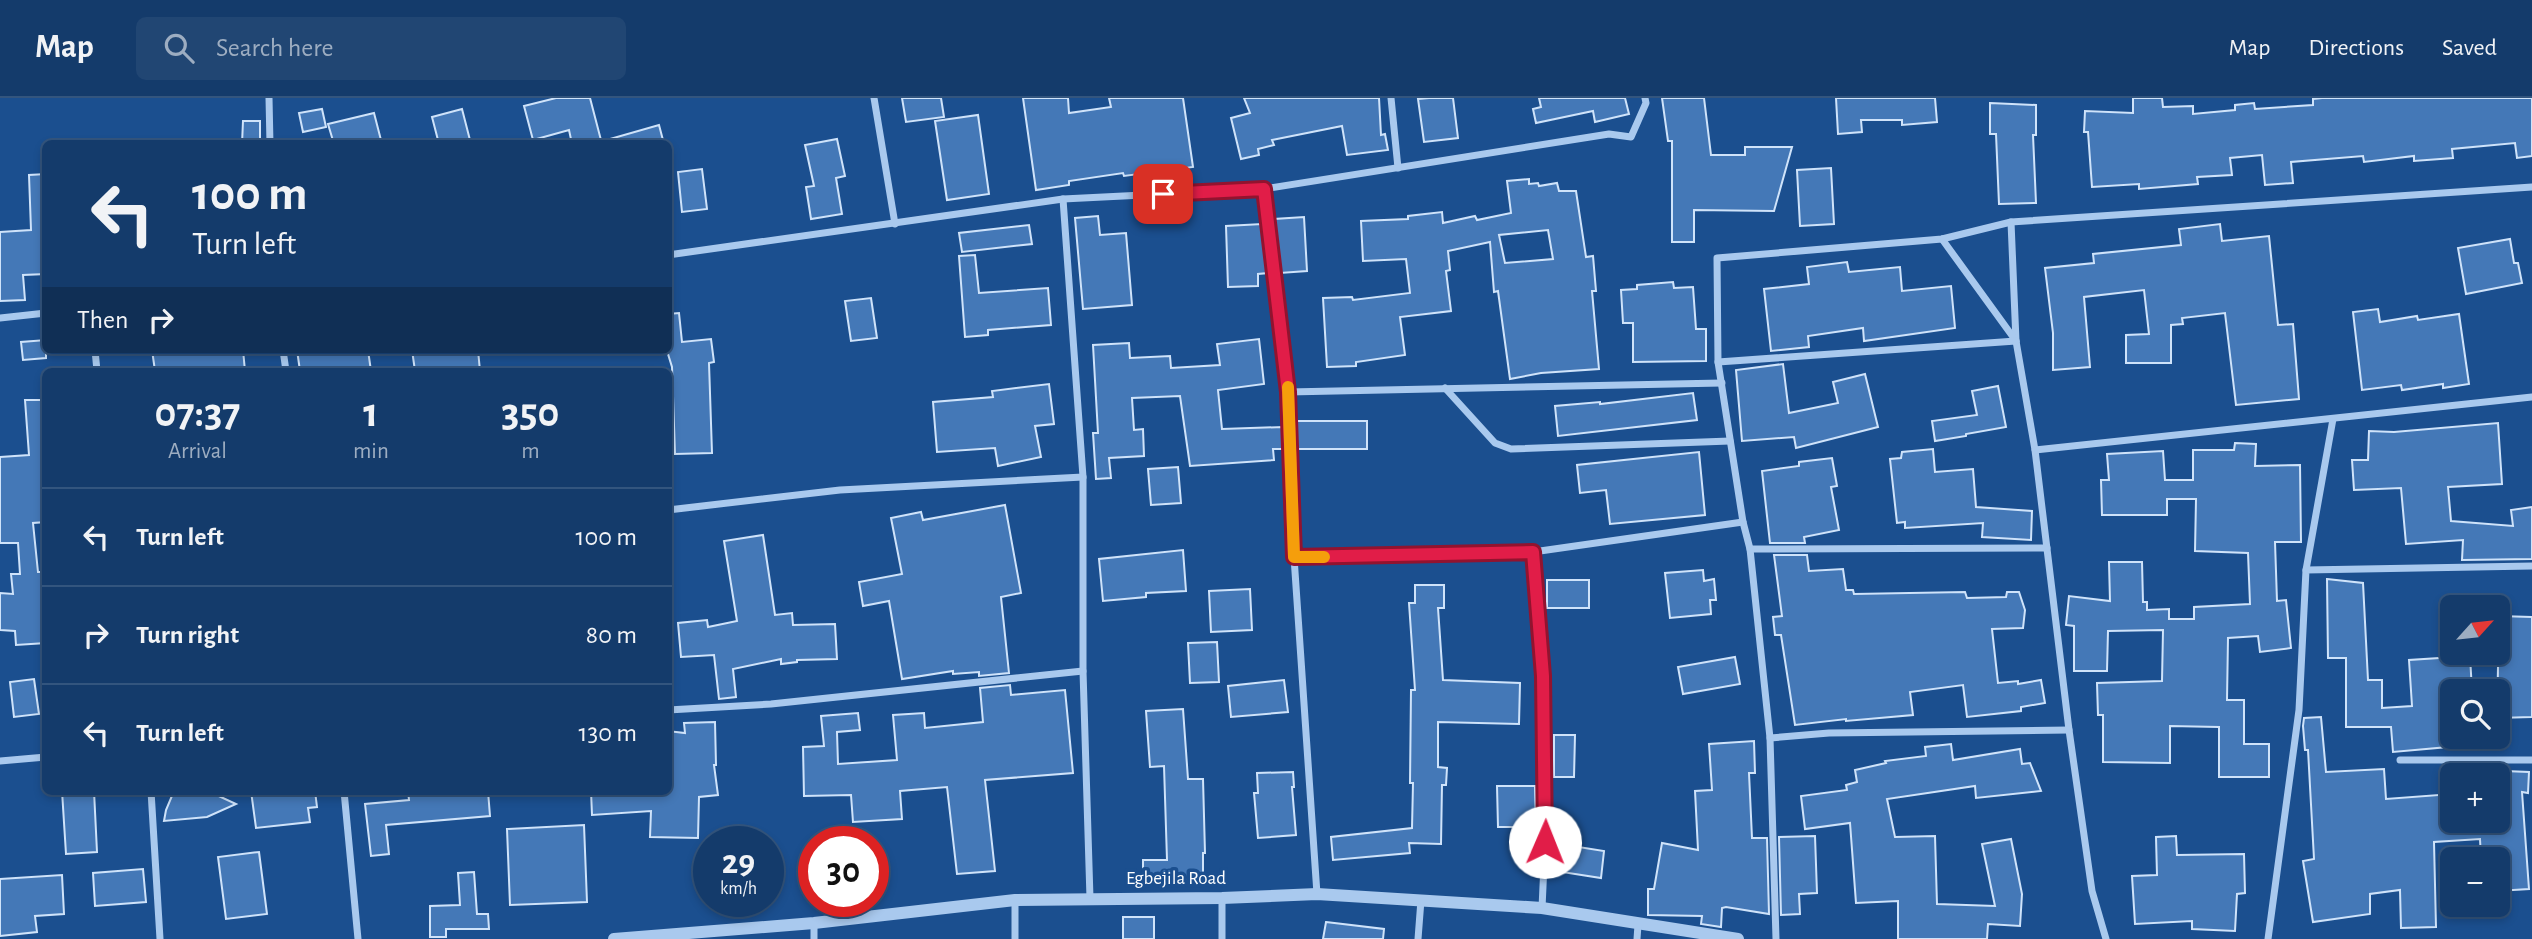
<!DOCTYPE html>
<meta charset="utf-8">
<style>
:root{--surface:#143b6b;--page:#214673;--text:#f1f3f6;--muted:#9dadc1;--line:#33557e}
body{margin:0;font-family:"Alegreya Sans",sans-serif;background:var(--page);color:var(--text);height:100vh;display:flex;flex-direction:column;font-size:26px;white-space:nowrap}
*{box-sizing:border-box;margin:0}
p{font-size:23px;color:var(--muted)}
.icon{flex:none;width:38px;height:38px;fill:none;stroke:currentColor;stroke-width:2;stroke-linecap:round;stroke-linejoin:round}
.map{position:relative;flex:1;overflow:hidden}
.details{position:absolute;left:42px;top:270px;width:630px;height:427px;display:flex;flex-direction:column;background:var(--surface);border-radius:10px;box-shadow:0 4px 10px #0003,0 0 0 2px var(--line)}
.details>*{flex:none}
.guide{position:absolute;left:42px;top:42px;width:630px;height:214px;border-radius:10px;box-shadow:0 4px 10px #0003,0 0 0 2px var(--line);background:#143b6b;color:var(--text);overflow:hidden}
.needle{width:46px;rotate:63deg}
.fabs{position:absolute;left:2440px;top:497px;display:grid;gap:14px}
.fabs a{display:grid;place-items:center;width:70px;height:70px;border-radius:10px;background:var(--surface);box-shadow:0 4px 10px #0003,0 0 0 2px var(--line);font-size:35px}
.speed{position:absolute;left:693px;top:728px;display:flex;gap:14px;font-size:35px;font-weight:700;text-align:center}
.speed>*{display:grid;place-content:center;width:91px;height:91px;border-radius:50%;background:var(--surface);box-shadow:0 4px 10px #0003,0 0 0 2px var(--line);line-height:1}
.speed small{font-size:18px;font-weight:400}
.speed .limit{border:10px solid #d22;background:#fff;color:#111}
.pin{position:absolute;display:grid;place-items:center;width:60px;height:60px;color:#fff;margin:-30px;border-radius:14px;box-shadow:0 4px 10px #0006}
.me{position:absolute;width:77px;margin:-38px;rotate:1deg;stroke-linejoin:round;filter:drop-shadow(0 0 5px #0008)}
.turn{display:flex;align-items:center;gap:24px;height:147px;padding:0 35px;font-size:32px}
.turn .icon{width:91px;height:91px;stroke-width:2.5}
.turn b{display:block;font-size:49px;line-height:60px}
.then{display:flex;align-items:center;height:66px;padding:0 35px;background:#0003;gap:14px;font-size:26px}
.eta{display:flex;justify-content:space-evenly;align-items:center;height:119px;text-align:center}
.eta b{font-size:42px;font-weight:600;line-height:49px}
ul{padding:0;list-style:none}
li{display:flex;align-items:center;gap:21px;height:98px;padding:0 35px;border-top:2px solid var(--line)}
li div{flex:1}
li b{display:block;font-size:26px}
li em{font-style:normal}
header{display:flex;align-items:center;gap:42px;box-sizing:border-box;height:98px;padding:0 35px;background:var(--surface);border-bottom:2px solid var(--line)}
header strong{font-size:33px}
nav{display:flex;gap:38px;margin-inline-start:auto;font-size:24px}
.search{width:490px;height:63px;background:var(--page);display:flex;align-items:center;gap:18px;box-sizing:border-box;padding:0 24px;border-radius:10px;color:var(--muted);font-size:26px}
.map>svg:first-child{display:block}
</style>
<header>
<strong>Map</strong>
<div class="search"><svg class="icon" aria-label="search" viewBox="0 0 24 24"><circle cx="10" cy="10" r="6"/><path d="M15 15l6 6"/></svg>Search here</div>
<nav><a>Map</a><a>Directions</a><a>Saved</a></nav>
</header>
<div class="map">
<svg width="2532" height="841" viewBox="0 0 2532 841">
<rect width="100%" height="100%" fill="#1b4f8f"/>
<!-- building -->
<g fill="#4478b7" stroke="#cfe3fa" stroke-width="2" fill-rule="evenodd">
<path d="M556 0H590L602 46H572L569 32 533 42 524 8Z"/>
<path d="M902 0H941L944 19 906 24Z"/>
<path d="M1023 0H1068L1069 15 1111 9 1109 0H1183L1193 69 1124 78 1123 75 1069 83V87L1036 92Z"/>
<path d="M1244 0H1379L1381 37 1385 36 1388 52 1347 57 1342 28 1272 42 1274 47 1258 51 1259 57 1241 61 1231 20 1250 15Z"/>
<path d="M1429 0H1453L1458 40 1424 44 1418 1Z"/>
<path d="M1539 0H1625L1629 16 1595 24 1593 13 1536 25 1533 11 1541 9Z"/>
<path d="M1662 0H1704L1711 57H1745V49H1792L1774 113 1694 112V144H1672V43H1668Z"/>
<path d="M1836 0H1935L1937 24 1902 27V22H1861L1862 34 1838 36Z"/>
<path d="M2133 0H2162L2163 9 2193 8V16L2235 12V7L2254 5 2255 11 2313 7V1L2322 0H2532V58L2517 60 2515 45 2452 51 2453 60 2414 63V58L2364 64 2363 58 2291 64 2293 85 2265 87 2262 57 2230 60 2232 77 2197 79 2198 86 2139 91V86L2092 89 2088 34H2084L2085 13 2133 15Z"/>
<path d="M1990 5 2036 7V37H2033L2036 105 1999 106 1996 36H1990Z"/>
<path d="M322 11 326 29 303 34 299 15Z"/>
<path d="M462 11 471 46H439L432 19Z"/>
<path d="M374 15 382 46H334L328 26Z"/>
<path d="M978 17 989 96 947 102 935 23Z"/>
<path d="M243 23H260V46H242Z"/>
<path d="M659 27 664 46H610V41Z"/>
<path d="M837 41 845 78 836 80 842 116 811 121 806 89 814 88 805 47Z"/>
<path d="M1831 70 1834 126 1800 128 1797 72Z"/>
<path d="M702 71 707 111 682 114 678 74Z"/>
<path d="M46 76V176L23 177 25 202 0 203V134L31 132 29 77Z"/>
<path d="M1529 81V86L1538 85 1539 88 1557 85 1559 93H1576L1586 159 1593 158 1596 193H1592L1599 271 1541 275 1510 281 1498 193 1494 194 1490 144 1448 153 1450 172 1446 173 1451 213 1400 219 1405 257 1356 264V268L1327 269 1323 200 1352 199 1353 202 1410 195 1406 161 1363 163 1361 123 1408 121V118L1442 114 1443 125 1475 118 1477 122 1511 115 1507 83ZM1548 132 1553 161 1505 165 1499 137Z"/>
<path d="M1098 118 1100 137 1126 135 1132 207 1083 211 1075 120Z"/>
<path d="M1304 119 1307 173 1280 175 1274 121Z"/>
<path d="M1262 126 1268 175 1258 176V188L1228 189 1226 128Z"/>
<path d="M2220 126 2222 143 2269 138 2278 227 2293 226 2299 301 2236 307 2225 215 2182 220 2183 226 2171 227V265H2126V237L2149 236 2144 192 2084 199 2090 269 2053 272V235L2045 170 2094 165 2093 156 2181 147 2179 131Z"/>
<path d="M1029 127 1032 146 962 154 959 135Z"/>
<path d="M2510 141 2514 165H2518L2522 185 2466 196 2458 150Z"/>
<path d="M975 157 979 195 1048 190 1051 227 988 232V237L965 239 959 158Z"/>
<path d="M1847 164 1849 174 1900 169 1902 193 1951 188 1955 230 1864 243 1863 230 1808 238 1809 249 1771 253 1764 191 1809 186 1807 169Z"/>
<path d="M1673 184 1674 190 1693 189 1696 231H1706V263L1633 264V225H1623L1621 192 1637 191V187Z"/>
<path d="M871 200 877 240 851 243 845 203Z"/>
<path d="M2378 211 2380 224 2417 218 2418 222 2459 216 2469 286 2443 290V286L2402 292 2401 287 2362 292 2353 214Z"/>
<path d="M679 215 682 244 711 241 714 264 709 265 712 355 675 356 672 269 668 256V216Z"/>
<path d="M1259 241 1264 286 1218 292 1222 331 1283 329 1284 351H1273L1274 362 1190 368 1180 298 1132 300 1134 332 1143 331 1144 358 1109 360 1111 380 1096 381 1093 335H1098L1093 247 1129 245 1130 260 1170 258 1171 270 1220 267 1217 246Z"/>
<path d="M46 242V260L23 262 21 244Z"/>
<path d="M152 252H243L245 273H155Z"/>
<path d="M297 252H368L371 273H300Z"/>
<path d="M412 252H478L480 273H415Z"/>
<path d="M1783 266 1789 315 1838 305 1833 284 1865 276 1878 329 1796 350 1794 339 1742 343 1736 272Z"/>
<path d="M1049 286 1054 326 1035 328 1041 359 998 368 995 350 937 354 933 304 993 299 992 293Z"/>
<path d="M1998 288 2006 329 1966 336V338L1935 343 1932 323 1977 317 1972 293Z"/>
<path d="M1693 295 1697 322 1558 338 1555 308 1600 304V306Z"/>
<path d="M25 302H46V424L33 425 38 474H42L46 545 16 547 15 533 0 532V495L13 496 11 476H20L18 445H0V359L29 357Z"/>
<path d="M1297 323H1367V351H1296Z"/>
<path d="M2498 325 2502 386 2448 389 2451 423 2513 428 2511 412 2532 409V461L2462 462 2463 442 2406 446 2401 390 2354 392 2352 362H2368L2369 333 2394 334Z"/>
<path d="M2235 345 2256 346 2255 368 2300 367 2301 444H2275L2277 503 2286 502 2291 550 2260 554 2258 538 2228 540 2227 602H2244V646H2269V679H2219V629L2170 628V665L2103 664V617H2098L2097 585 2162 583 2163 532 2108 533 2107 573H2074V528L2066 527 2069 498 2110 503 2109 464H2142L2143 504H2147V512L2169 511V521H2194V509L2250 506 2248 455 2195 453 2196 401H2167V417H2102L2101 382H2109L2107 356 2163 353 2165 382H2193V352H2234Z"/>
<path d="M1933 351 1935 374 1973 371 1976 409 2032 413 2031 442 1982 439 1983 425 1905 430V424L1897 425 1890 361 1901 360 1902 354Z"/>
<path d="M1699 354 1705 417 1610 426 1606 392 1580 395 1577 367Z"/>
<path d="M1832 360 1837 388 1831 389 1839 432 1804 439 1805 445H1770L1762 373 1799 368V364Z"/>
<path d="M1178 369 1181 405 1151 407 1148 371Z"/>
<path d="M1005 407 1021 495 1001 499 1009 575 979 578V574L953 576V573L902 581 889 503 863 508 859 484 902 476 891 420 921 414 923 422Z"/>
<path d="M763 437 775 517 792 515 793 527 835 526 837 561 797 562V564L781 566V561L733 571 736 599 719 601 714 557 681 559 678 525 707 522 708 529 737 523 724 443Z"/>
<path d="M1183 452 1186 493 1146 495V499L1103 503 1099 461Z"/>
<path d="M1774 457H1807L1809 473 1843 471 1846 492H1853L1854 496 1965 494 1967 500 2006 499 2007 494H2019L2025 512 2023 530 1992 531 1998 585 2018 583V586L2041 582 2045 605 2021 609V613L1967 619 1963 587 1910 594 1913 617 1846 623V621L1795 627 1781 537H1775L1773 519 1782 518Z"/>
<path d="M1703 472 1704 483 1714 481 1716 502H1710L1711 516 1670 520 1665 475Z"/>
<path d="M2327 481 2363 485 2368 582H2382V610L2412 608 2409 562 2470 558 2472 593 2444 595 2448 649 2393 654 2391 629H2346V560H2328Z"/>
<rect x="1547" y="482" width="42" height="28"/>
<path d="M1415 487H1444V510H1438L1443 582 1520 585 1519 626 1438 624V669L1447 670 1446 687H1442L1441 746 1409 745 1410 755 1333 762 1331 739 1412 730 1413 685H1410L1411 592H1415L1409 505H1415Z"/>
<path d="M1250 491 1252 532 1211 534 1209 493Z"/>
<path d="M2499 518 2532 519V619L2497 620Z"/>
<path d="M1217 544 1219 584 1190 585 1188 545Z"/>
<path d="M1735 559 1740 586 1683 596 1678 569Z"/>
<path d="M34 581 39 616 14 619 10 584Z"/>
<path d="M1284 582 1288 614 1231 619 1228 588Z"/>
<path d="M1010 587 1011 597 1065 592 1073 675 985 682 995 773 957 776 947 689 900 693 902 721 853 724 851 697 804 698 803 649 824 648 821 618 858 615 860 632 837 634 838 666 897 662 893 617 924 615 925 630 983 624 980 590Z"/>
<path d="M1183 611 1188 681H1203L1205 755H1203V781H1184V784L1143 782V762H1167L1164 668 1150 669 1146 613Z"/>
<path d="M2321 619 2326 674 2384 671 2386 701 2452 696V723H2497V677H2478V668H2505V673L2529 674 2528 695 2522 694 2529 791 2497 793V761H2481L2480 741 2434 744 2436 829 2401 830 2400 792 2370 796V816L2313 824 2303 763 2314 761 2308 652H2305L2303 628 2304 620Z"/>
<path d="M715 624 716 667H714L718 697 699 699 698 740 650 739 651 713 592 717 591 693H668V633L685 635 684 625Z"/>
<path d="M1554 637H1575L1574 679H1554Z"/>
<path d="M1754 643 1755 675H1749L1752 740H1767L1769 816 1726 809 1722 810 1721 829 1701 826 1702 818 1648 817V791H1654L1662 745 1698 752 1695 693 1712 692 1709 646Z"/>
<path d="M1951 646 1953 662 2020 651 2022 666 2030 665 2041 693 1976 700 1975 688 1887 701 1895 739 1935 738 1937 806 1995 808 1982 746 2011 741 2022 796 2020 828 1988 826 1987 841H1898V803L1856 805 1850 725 1805 731 1801 698 1847 692 1846 687 1857 684 1855 672 1886 665 1885 663 1926 658 1925 649Z"/>
<path d="M1293 674 1294 689H1292L1296 737 1258 740 1254 695H1258L1257 675Z"/>
<path d="M1497 688H1535L1536 729H1498Z"/>
<path d="M62 693H94L97 754 66 756Z"/>
<path d="M174 693H208L236 706 207 719 164 723 166 712Z"/>
<path d="M251 693H315L317 709 308 710 310 724 256 730Z"/>
<path d="M408 693H488L490 718 386 727 389 756 371 758 365 706 409 702Z"/>
<path d="M584 727 587 804 510 807 507 731Z"/>
<path d="M1815 738 1817 795 1799 796 1800 816 1781 817 1779 739Z"/>
<path d="M2176 738 2177 757 2244 756 2245 795 2237 796 2235 833 2192 831V823L2135 826 2132 778 2157 777 2156 739Z"/>
<path d="M1566 747 1604 753 1601 780 1562 774Z"/>
<path d="M259 754 267 816 226 821 218 759Z"/>
<path d="M143 771 146 804 95 808 93 775Z"/>
<path d="M474 774 477 816H488L489 831H446V839H430V808L460 807 458 775Z"/>
<path d="M62 777 64 816 35 818 37 834 0 838V781Z"/>
<rect x="1123" y="819" width="31" height="22"/>
<path d="M1326 824 1384 831 1383 841H1323Z"/>
</g>
<g fill="none" stroke-linecap="round" stroke-linejoin="round">
<!-- minor -->
<g stroke="#a9c9ee" stroke-width="7">
<path d="M269 0 270 46"/>
<path d="M874 0 895 126"/>
<path d="M1391 0 1398 70"/>
<path d="M1264 91 1288 294 1294 459 1317 796"/>
<path d="M1063 101 1083 379V573L1090 800"/>
<path d="M2011 124 2016 243 2035 352 2069 632 2092 793 2106 841"/>
<path d="M1942 141 2016 243"/>
<path d="M668 157 1063 101 1264 91 1609 36 1631 39 1646 5 1645 0"/>
<path d="M0 220 46 215"/>
<path d="M95 252 97 273"/>
<path d="M283 252 286 273"/>
<path d="M1718 264 2016 243"/>
<path d="M1445 290 1495 345 1511 351 1730 343"/>
<path d="M1288 294 1722 285"/>
<path d="M2035 352 2532 299"/>
<path d="M668 412 840 392 1083 379"/>
<path d="M1750 451 2047 450"/>
<path d="M1533 454 1543 578V676L1546 722 1542 810"/>
<path d="M1294 459 1533 454 1743 424"/>
<path d="M2306 472 2333 321"/>
<path d="M668 612 771 606 1083 573"/>
<path d="M1770 640 1829 635 2069 632"/>
<path d="M2400 662H2532"/>
<path d="M0 663 46 659"/>
<path d="M151 693 160 841"/>
<path d="M344 693 358 841"/>
<path d="M1015 802V841"/>
<path d="M814 825V841"/>
<path d="M1222 841V800"/>
<path d="M1418 841 1421 802"/>
<path d="M1637 841 1638 827"/>
<path d="M1776 841 1770 640 1750 451 1743 424 1718 264 1717 160 1942 141 2011 124 2532 89"/>
<path d="M2268 841 2299 612 2306 472 2532 468"/>
</g>
<!-- tertiary -->
<path stroke="#a9c9ee" stroke-width="12" d="M614 841 814 825 1015 802 1222 800 1317 796 1542 810 1738 841"/>
</g>
<g fill="none" stroke-linecap="round" stroke-linejoin="round">
<!-- route casing -->
<g stroke="#92132f" stroke-width="18">
<path id="route" d="M1163 96 1264 91 1288 294 1294 459 1533 454 1543 578 1545 744"/>
</g>
<!-- route -->
<use href="#route" stroke="#e11d48" stroke-width="12"/>
<!-- slow -->
<path stroke="#f59e0b" stroke-width="12" d="M1288 289 1294 459H1324"/>
</g>
<g text-anchor="middle" dominant-baseline="central" stroke-width="7" stroke-linejoin="round" paint-order="stroke">
<!-- street labels -->
<g font-size="19" fill="#fff" stroke="#1b4f8f">
<text x="1176" y="780">Egbejila Road</text>
</g>
</g>
</svg>
<div class="fabs">
<a><svg class="needle" viewBox="-14 -14 28 28"><path d="M0-13l5 13h-10z" fill="#e53935"/><path d="M0 13l5-13h-10z" fill="#9dadc1"/></svg></a>
<a><svg class="icon" aria-label="search" viewBox="0 0 24 24"><circle cx="10" cy="10" r="6"/><path d="M15 15l6 6"/></svg></a>
<a>+</a>
<a>−</a>
</div>
<div class="speed"><div>29<small>km/h</small></div><div class="limit">30</div></div>
<div class="pin" style="left:1163px;top:96px;background:#d93025"><svg class="icon" aria-label="arrive" viewBox="0 0 24 24"><path d="M6 21V4h12l-3 4 3 4H6"/></svg></div>
<svg class="me" style="left:1545px;top:744px" viewBox="-20 -20 40 40"><circle r="19" fill="#fff"/><path d="M0-13L10 11 0 6-10 11z" fill="#e11d48"/></svg>
<div class="guide">
<div class="turn"><svg class="icon" aria-label="left" viewBox="0 0 24 24"><path d="M17 20v-9H6M10 6l-5 5 5 5"/></svg><div><b>100 m</b>Turn left</div></div>
<div class="then">Then<svg class="icon" aria-label="right" viewBox="0 0 24 24"><path d="M7 20v-9h11M14 6l5 5-5 5"/></svg></div>
</div>
<section class="details">
<div class="eta">
<div><b>07:37</b><p>Arrival</p></div>
<div><b>1</b><p>min</p></div>
<div><b>350</b><p>m</p></div>
</div>
<ul>
<li><svg class="icon" aria-label="left" viewBox="0 0 24 24"><path d="M17 20v-9H6M10 6l-5 5 5 5"/></svg><div><b>Turn left</b></div><em>100 m</em></li>
<li><svg class="icon" aria-label="right" viewBox="0 0 24 24"><path d="M7 20v-9h11M14 6l5 5-5 5"/></svg><div><b>Turn right</b></div><em>80 m</em></li>
<li><svg class="icon" aria-label="left" viewBox="0 0 24 24"><path d="M17 20v-9H6M10 6l-5 5 5 5"/></svg><div><b>Turn left</b></div><em>130 m</em></li>
</ul>
</section>
</div>
